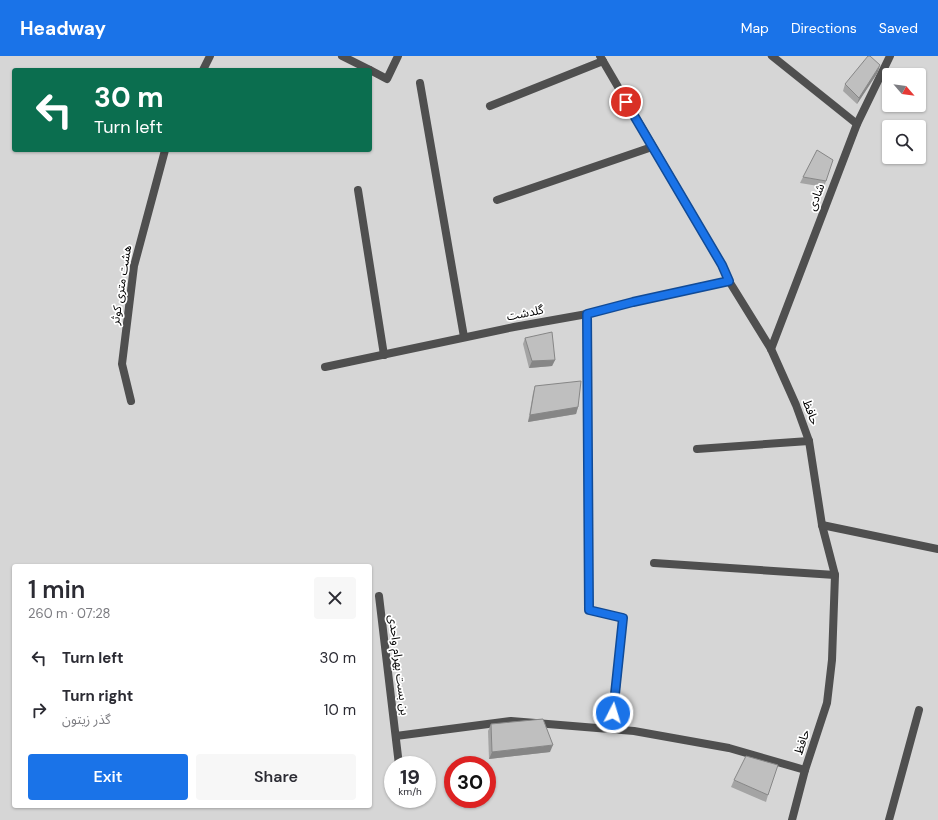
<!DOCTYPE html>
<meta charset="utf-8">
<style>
:root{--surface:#fff;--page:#f7f7f7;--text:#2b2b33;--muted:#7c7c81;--accent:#1a73e8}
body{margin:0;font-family:"DM Sans","Noto Sans Arabic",sans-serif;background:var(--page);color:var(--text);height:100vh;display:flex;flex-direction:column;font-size:15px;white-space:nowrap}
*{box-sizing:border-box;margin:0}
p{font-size:13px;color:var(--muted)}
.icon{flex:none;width:22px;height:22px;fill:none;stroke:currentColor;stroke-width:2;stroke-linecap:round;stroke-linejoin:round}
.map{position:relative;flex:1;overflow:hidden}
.sheet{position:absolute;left:12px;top:508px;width:360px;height:244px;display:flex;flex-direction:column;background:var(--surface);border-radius:4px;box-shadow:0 1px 3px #0004}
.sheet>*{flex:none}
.banner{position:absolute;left:12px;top:12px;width:360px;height:84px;border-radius:4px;box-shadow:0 1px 3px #0004;background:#0b6e4f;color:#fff;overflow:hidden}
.needle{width:26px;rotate:118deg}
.fabs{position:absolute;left:882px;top:12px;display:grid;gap:8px}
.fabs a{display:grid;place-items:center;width:44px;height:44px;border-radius:4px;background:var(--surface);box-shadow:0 1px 3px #0004;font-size:20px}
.speed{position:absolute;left:384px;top:700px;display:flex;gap:8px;font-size:20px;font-weight:700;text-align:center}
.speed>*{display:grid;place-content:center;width:52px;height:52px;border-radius:50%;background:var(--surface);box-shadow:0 1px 3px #0004;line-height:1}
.speed small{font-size:10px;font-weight:400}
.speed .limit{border:6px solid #d22;background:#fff;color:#111}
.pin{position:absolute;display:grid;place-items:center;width:34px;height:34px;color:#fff;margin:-17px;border:2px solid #fff;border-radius:50%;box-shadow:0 1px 4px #0007}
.me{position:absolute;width:44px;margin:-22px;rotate:5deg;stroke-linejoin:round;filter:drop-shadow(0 0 3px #0008)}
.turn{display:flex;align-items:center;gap:14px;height:84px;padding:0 16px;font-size:18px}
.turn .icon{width:52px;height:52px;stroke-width:2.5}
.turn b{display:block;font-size:28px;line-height:34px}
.round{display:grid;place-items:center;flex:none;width:42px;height:42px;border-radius:4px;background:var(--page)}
.head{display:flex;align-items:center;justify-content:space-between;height:68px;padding:0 16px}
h1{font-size:24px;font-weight:600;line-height:30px}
.action{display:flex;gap:8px;margin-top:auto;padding:8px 16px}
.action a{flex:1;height:46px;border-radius:4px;background:var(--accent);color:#fff;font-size:16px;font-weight:600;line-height:46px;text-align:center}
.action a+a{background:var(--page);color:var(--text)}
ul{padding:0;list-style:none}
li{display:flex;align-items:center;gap:12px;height:52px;padding:0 16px}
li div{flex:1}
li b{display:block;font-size:15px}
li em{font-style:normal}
header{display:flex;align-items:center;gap:24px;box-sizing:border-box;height:56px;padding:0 20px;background:var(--accent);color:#fff}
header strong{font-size:19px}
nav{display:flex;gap:22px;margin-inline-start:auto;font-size:14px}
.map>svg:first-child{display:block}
</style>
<header>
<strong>Headway</strong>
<nav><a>Map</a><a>Directions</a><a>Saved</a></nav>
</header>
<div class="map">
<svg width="938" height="764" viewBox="0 0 938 764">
<rect width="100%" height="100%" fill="#fff"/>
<!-- green -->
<path fill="#d6d6d6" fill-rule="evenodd" d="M0 0H938V764H0ZM14 14H370V94H14ZM889 19H919V49H889ZM889 71H919V101H889ZM14 510H370V750H14ZM393 709H427V743H393ZM453 709H487V743H453Z"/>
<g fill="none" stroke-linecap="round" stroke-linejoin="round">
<!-- service -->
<g stroke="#4f4f4f" stroke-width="8">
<path d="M697 393 809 385"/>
<path d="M654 507 835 519"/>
<path d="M379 540 399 709"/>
</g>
<!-- minor -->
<g stroke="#4f4f4f" stroke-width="8">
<path d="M342 0 370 14"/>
<path d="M772 0 857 68"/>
<path d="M203 14 210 0"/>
<path d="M370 14 387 23 398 0"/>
<path d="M420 27 464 281"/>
<path d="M490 50 603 5"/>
<path d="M358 134 384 299"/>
<path d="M497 144 652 91"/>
<path d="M587 258 589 554 623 562 612 673"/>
<path d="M771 293 857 68 890 0"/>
<path d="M325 311 514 271 587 258 633 246 729 225"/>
<path d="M131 345 122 308 134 210 164 98 165 94"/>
<path d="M396 680 511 665 634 675 729 692 805 714"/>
<path d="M889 764 919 654"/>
</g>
<!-- tertiary -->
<g stroke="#4f4f4f" stroke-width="8">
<path d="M600 0 722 209 729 225 771 293 796 349 809 385 822 469 835 519 832 604 827 647 805 714 792 764"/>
<path d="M822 469 938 493"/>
</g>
</g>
<!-- wall -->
<g fill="#a4a4a4">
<path d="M878 16 857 48 843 35 845 28Z"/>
<path d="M803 121 826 125 824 131 800 127Z"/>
<path d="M525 282 555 304 552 310 529 312 523 288Z"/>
<path d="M535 330 578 351 576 358 528 366 533 337Z"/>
<path d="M491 668 550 696 489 703 488 675Z"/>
<path d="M734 724 768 739 766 746 731 731Z"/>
</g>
<!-- shaded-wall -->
<g fill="#868686">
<path d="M880 9 878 16 857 48 859 42Z"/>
<path d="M555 304 552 310 529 312 532 305Z"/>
<path d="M578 351 576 358 528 366 530 359Z"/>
<path d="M553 689 550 696 489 703 492 696Z"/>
</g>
<!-- building -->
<g fill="#bfbfbf" stroke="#868686">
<path d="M868 0H870L880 9 859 42 845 28Z"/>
<path d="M817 94 833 104 826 125 803 121Z"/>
<path d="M552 276 555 304 532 305 525 282Z"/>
<path d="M581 325 578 351 530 359 535 330Z"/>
<path d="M543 663 553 689 492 696 491 668Z"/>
<path d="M746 700 778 709 768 739 734 724Z"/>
</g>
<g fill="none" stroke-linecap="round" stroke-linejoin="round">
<!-- route casing -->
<g stroke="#114b97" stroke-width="10">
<path id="route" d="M613 657 623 562 589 554 587 258 633 246 729 225 722 209 626 46"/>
</g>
<!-- route -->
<use href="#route" stroke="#1a73e8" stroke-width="7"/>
</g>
<g text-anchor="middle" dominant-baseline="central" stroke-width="3.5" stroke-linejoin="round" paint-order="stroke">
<!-- street labels -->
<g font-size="12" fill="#000" stroke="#fff">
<text transform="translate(816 141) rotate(-69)">شادی</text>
<text transform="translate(121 229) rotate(-81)">هشت متری کوثر</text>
<text transform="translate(525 257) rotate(-11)">گلدشت</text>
<text transform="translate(811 356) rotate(70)">حافظ</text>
<text transform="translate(399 609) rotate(83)">بن بست بهرام واحدی</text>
<text transform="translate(802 686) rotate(-72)">حافظ</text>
</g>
</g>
</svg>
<div class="fabs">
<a><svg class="needle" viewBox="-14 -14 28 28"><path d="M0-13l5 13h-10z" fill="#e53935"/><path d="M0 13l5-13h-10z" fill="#7c7c81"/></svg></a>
<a><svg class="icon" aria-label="search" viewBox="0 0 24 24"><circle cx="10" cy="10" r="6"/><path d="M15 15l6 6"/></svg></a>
</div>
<div class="speed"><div>19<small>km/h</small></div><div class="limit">30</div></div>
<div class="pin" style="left:626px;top:46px;background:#d93025"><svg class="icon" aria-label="arrive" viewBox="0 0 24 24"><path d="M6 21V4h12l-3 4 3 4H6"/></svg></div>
<svg class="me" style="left:613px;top:657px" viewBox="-20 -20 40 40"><circle r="17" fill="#1a73e8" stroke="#fff" stroke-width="3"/><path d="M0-11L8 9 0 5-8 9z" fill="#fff"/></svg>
<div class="banner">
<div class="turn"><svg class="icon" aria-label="left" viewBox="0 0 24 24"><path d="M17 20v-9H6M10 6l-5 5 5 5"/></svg><div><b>30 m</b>Turn left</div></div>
</div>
<section class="sheet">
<div class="head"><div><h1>1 min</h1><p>260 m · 07:28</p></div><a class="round"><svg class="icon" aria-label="close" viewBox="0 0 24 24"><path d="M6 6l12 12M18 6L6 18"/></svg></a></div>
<ul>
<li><svg class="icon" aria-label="left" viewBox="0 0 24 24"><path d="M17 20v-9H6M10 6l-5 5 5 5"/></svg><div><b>Turn left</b></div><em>30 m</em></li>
<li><svg class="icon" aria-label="right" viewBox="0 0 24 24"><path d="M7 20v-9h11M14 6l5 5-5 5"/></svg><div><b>Turn right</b><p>گذر زیتون</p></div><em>10 m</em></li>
</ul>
<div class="action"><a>Exit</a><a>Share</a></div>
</section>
</div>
